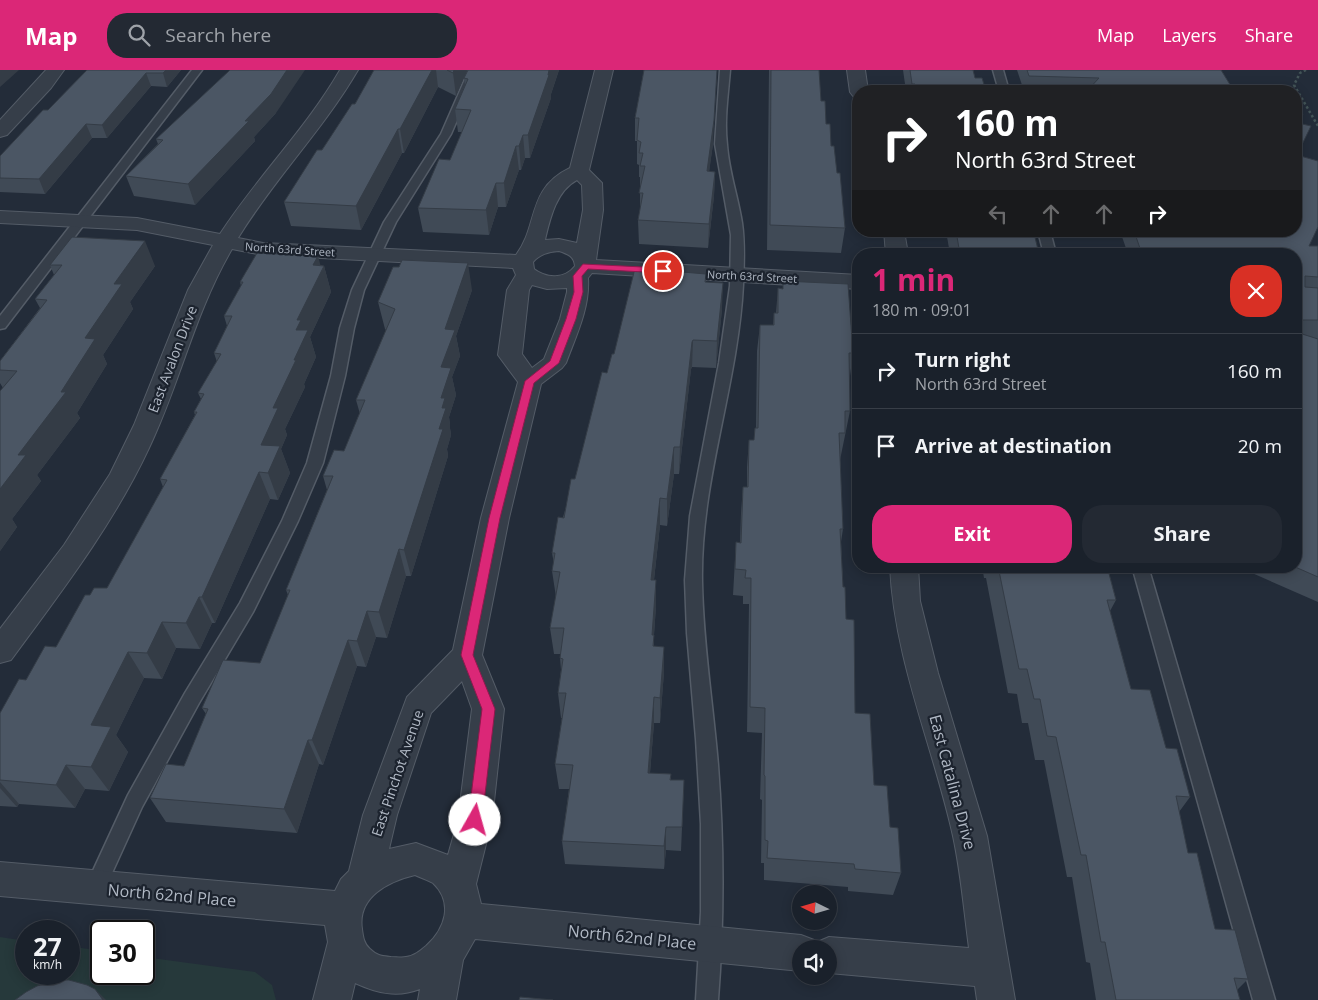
<!DOCTYPE html>
<meta charset="utf-8">
<style>
:root{--surface:#1a212b;--page:#232933;--text:#f1f3f6;--muted:#9fa3a9;--line:#383e47;--accent:#db2777}
body{margin:0;font-family:"Open Sans",sans-serif;background:var(--page);color:var(--text);height:100vh;display:flex;flex-direction:column;font-size:19px;white-space:nowrap}
*{box-sizing:border-box;margin:0}
p{font-size:16px;color:var(--muted)}
.icon{flex:none;width:28px;height:28px;fill:none;stroke:currentColor;stroke-width:2;stroke-linecap:round;stroke-linejoin:round}
.map{position:relative;flex:1;overflow:hidden}
.sheet{position:absolute;left:852px;top:178px;width:450px;height:325px;display:flex;flex-direction:column;background:var(--surface);border-radius:20px;box-shadow:0 2px 12px #0003,0 0 0 1px var(--line)}
.sheet>*{flex:none}
.hud{position:absolute;left:852px;top:15px;width:450px;height:152px;border-radius:20px;box-shadow:0 2px 12px #0003,0 0 0 1px var(--line);background:#202124;color:#fff;overflow:hidden}
.needle{width:32px;rotate:275deg}
.buttons{position:absolute;left:792px;top:815px;display:grid;gap:10px}
.buttons a{display:grid;place-items:center;width:45px;height:45px;border-radius:50%;background:var(--surface);box-shadow:0 2px 12px #0003,0 0 0 1px var(--line);font-size:25px}
.speed{position:absolute;left:15px;top:850px;display:flex;gap:10px;font-size:25px;font-weight:700;text-align:center}
.speed>*{display:grid;place-content:center;width:65px;height:65px;border-radius:50%;background:var(--surface);box-shadow:0 2px 12px #0003,0 0 0 1px var(--line);line-height:1}
.speed small{font-size:12px;font-weight:400}
.speed .limit{border:2px solid #111;border-radius:8px;background:#fff;color:#111}
.pin{position:absolute;display:grid;place-items:center;width:42px;height:42px;color:#fff;margin:-21px;border:2px solid #fff;border-radius:50%;box-shadow:0 1px 5px #0007}
.me{position:absolute;width:55px;margin:-28px;rotate:7deg;stroke-linejoin:round;filter:drop-shadow(0 0 4px #0008)}
.turn{display:flex;align-items:center;gap:18px;height:105px;padding:0 20px;font-size:22px}
.turn .icon{width:65px;height:65px;stroke-width:2.5}
.turn b{display:block;font-size:35px;line-height:42px}
.lanes{display:flex;align-items:center;height:48px;padding:0 20px;background:#0003;justify-content:center;gap:25px;direction:ltr}
.lanes .off{opacity:.35}
.round{display:grid;place-items:center;flex:none;width:52px;height:52px;border-radius:20px;background:var(--page)}
.overview{display:flex;align-items:center;justify-content:space-between;height:85px;padding:0 20px}
h1{font-size:30px;font-weight:700;line-height:38px;color:var(--accent)}
.primary-button{display:flex;gap:10px;margin-top:auto;padding:10px 20px}
.primary-button a{flex:1;height:58px;border-radius:20px;background:var(--accent);color:#fff;font-size:20px;font-weight:700;line-height:58px;text-align:center}
.primary-button a+a{background:var(--page);color:var(--text)}
ul{padding:0;list-style:none}
li{display:flex;align-items:center;gap:15px;height:75px;padding:0 20px;border-top:1px solid var(--line)}
li div{flex:1}
li b{display:block;font-size:19px}
li em{font-style:normal}
header{display:flex;align-items:center;gap:30px;box-sizing:border-box;height:70px;padding:0 25px;background:var(--accent);color:#fff}
header strong{font-size:24px}
nav{display:flex;gap:28px;margin-inline-start:auto;font-size:18px}
.search{width:350px;height:45px;background:var(--page);display:flex;align-items:center;gap:12px;box-sizing:border-box;padding:0 18px;border-radius:20px;color:var(--muted);font-size:19px}
.map>svg:first-child{display:block}
</style>
<header>
<strong>Map</strong>
<div class="search"><svg class="icon" aria-label="search" viewBox="0 0 24 24"><circle cx="10" cy="10" r="6"/><path d="M15 15l6 6"/></svg>Search here</div>
<nav><a>Map</a><a>Layers</a><a>Share</a></nav>
</header>
<div class="map">
<svg width="1318" height="930" viewBox="0 0 1318 930">
<rect width="100%" height="100%" fill="#232c39"/>
<!-- green -->
<path fill="#26393b" d="M0 867 26 871V904H69V876L101 881V904H144V887L255 902 272 915 276 930H0Z"/>
<g fill="none" stroke-linecap="round" stroke-linejoin="round">
<!-- service casing -->
<g stroke="#545c67" stroke-width="3">
<g id="service">
<path d="M192 0H202L5 258 0 259V246Z"/>
<path d="M469 0H479L451 64 396 152 364 220 354 258 345 306 323 393 298 451 253 542 199 633 142 737 102 825 95 828 88 825 85 818 128 725 185 623 240 533 282 451 307 393 331 306 340 258 352 220 384 152 441 64Z"/>
<path d="M720 0H730C728 25 724 50 727 75 729 102 738 127 742 153 745 174 744 194 743 215 738 315 700 411 702 512 703 574 713 634 718 695 724 773 724 852 718 930H696L701 842V754L696 669 687 563 685 510 690 446 719 293 730 216 731 165 715 74Z"/>
<path d="M993 0H1003L1009 21H999Z"/>
<path d="M1038 161H1050L1056 184H1044Z"/>
<path d="M1132 496H1148L1275 930H1253Z"/>
</g>
</g>
<!-- minor casing -->
<g stroke="#545c67" stroke-width="2">
<g id="minor">
<path d="M46 0H64L51 18 7 65 0 67V50Z"/>
<path d="M340 0H358C323 60 274 109 238 168L263 173 516 185C539 155 526 119 570 98L595 0H613L589 100 602 113 603 140 596 190 859 205V219L592 203 588 208C590 238 576 266 566 293L562 298 541 314 509 448 482 585 504 639 492 750 476 814 481 834 801 865 814 870 815 873 829 867 969 878C964 841 961 803 953 766 933 676 894 589 890 496H918L920 531 938 603 987 766 1015 930H977L975 916 829 903V879H801V901L475 869 463 890 456 930H418L420 919C397 928 377 923 355 913L351 930H313L328 872 325 855 0 826V792L335 821 341 809 349 801 363 745 407 627 453 580 481 448 518 312 498 285 507 220 516 205 513 198 263 185 232 179C195 242 180 313 149 378 113 455 61 522 11 590L0 593V559L64 475 110 404 134 355 188 220 213 175 137 160 0 153V141L137 148 220 164C257 107 306 59 340 0ZM577 110 582 115 583 140 577 173 559 169 545 170C550 149 556 121 577 110ZM559 181C568 184 574 186 575 196 565 209 547 209 534 199L533 192C540 184 548 182 559 181ZM532 215 547 219 567 218V222L560 249 544 289 532 298 522 284 529 220ZM462 611 472 639 458 750 448 785 416 773 389 779 397 745 431 643ZM415 805C421 808 428 810 433 813 454 833 445 859 426 876 420 881 414 886 406 887 402 888 396 887 391 887 382 886 377 886 370 879 364 874 363 867 362 859 357 827 389 811 415 805Z"/>
<path d="M847 0H865L868 21H859V27L853 26 850 22Z"/>
<path d="M884 161H904L908 184H886Z"/>
</g>
</g>
<!-- path -->
<path stroke="#435457" stroke-width="2.5" stroke-dasharray="2.5 2.5" stroke-linecap="butt" d="M1306 0 1300 3 1294 15 1318 56"/>
<!-- service -->
<use href="#service" fill="#363e49" fill-rule="evenodd"/>
<!-- minor -->
<use href="#minor" fill="#363e49" fill-rule="evenodd"/>
</g>
<!-- wall -->
<g fill="#404a56">
<path d="M87 0H181L167 17 151 16 107 68H92L45 124 0 122V86L48 40Z"/>
<path d="M374 0H467L456 26 438 17 404 83H402L361 160 291 156 284 132 355 34Z"/>
<path d="M468 0H559L551 24V28L530 88H525L521 100H519L506 137H498L489 165 423 162 418 138 450 90 462 62H458L455 39 465 15 464 8Z"/>
<path d="M644 0 713 74 709 101 715 102 714 126 708 178 639 174 638 150 640 142V107H639V95L637 94V71H635V48Z"/>
<path d="M769 0H819L821 31 837 103 845 158 841 183 767 180Z"/>
<path d="M903 0H973L975 8 986 21H906Z"/>
<path d="M1017 0H1221L1234 21H1024Z"/>
<path d="M276 43 254 67 255 71 195 135 134 126 126 106 158 74 156 69Z"/>
<path d="M1296 43 1303 44 1299 53 1297 85 1309 176H1318V532L1236 496H1296V184H1128L1120 161H1296Z"/>
<path d="M946 161H1030L1039 184H950Z"/>
<path d="M50 195 155 196 130 232 133 239 103 285 107 294 77 343 80 348 37 405 41 411 12 449 17 457 0 481 3 318 0 313V291L40 238 35 229 54 205Z"/>
<path d="M320 195 324 196 331 222 310 267 316 287 304 314 305 317 285 359 287 365 281 379 290 403 278 430 270 429 215 553H212L200 579 176 578 162 609 144 608 116 665 128 682 109 721 85 719 75 738 19 734 17 737 0 736V643L26 610 56 577 90 525 107 518 163 417 160 409 195 345 194 342 201 329 198 323 217 292 214 283 227 256 224 246 241 216 240 212Z"/>
<path d="M706 204V212L722 239 716 298 692 297 691 299 679 404H674L667 456 660 455 654 510H656V536L654 565V576L664 577V602L660 653H654L650 703 671 704V710H684L681 781 666 780 664 799 565 794 562 771 569 719H559L555 694 562 648H561L558 623 561 600 560 588 561 584H554L550 558 556 527 552 501 554 494 552 483 607 303 614 284Z"/>
<path d="M783 211 853 283 850 306V341L840 390 843 459 841 472 843 517 855 643 874 715 890 757 901 803 893 825 848 821V817L764 810V793H761L762 730 760 729 762 663 747 662 749 534H743V526L733 525 736 472 740 473 741 443 743 417H747V397L749 370H754L755 358H756L757 281 760 255H773L774 243H776L778 218 783 219Z"/>
<path d="M472 220 456 266 460 286 452 307 456 325 449 347 450 355V358L451 365 447 379 448 386 411 506H406L387 568 376 567 366 597 357 596 323 695 319 694 297 763 166 752 150 728 184 696 206 644 202 638 260 593 288 525 286 520 327 420 323 406 344 381 360 344 356 330 386 260 385 259 378 232Z"/>
<path d="M982 496H1107L1116 530 1110 541 1131 619 1166 678 1190 727 1179 742 1188 783 1215 859 1248 909 1237 920 1240 930H1096L1090 893 1086 892 1072 807H1067L1044 690H1035L1028 653H1022L1017 624 1008 623 986 508H984Z"/>
</g>
<!-- shaded-wall -->
<g fill="#343c46">
<path d="M0 0H19L0 17Z"/>
<path d="M166 0H181L167 17 163 3Z"/>
<path d="M287 0H305L276 43 254 67 255 71 195 135 188 114 245 51Z"/>
<path d="M432 0H436L438 17 404 83 400 59Z"/>
<path d="M454 0H467L456 26 453 3Z"/>
<path d="M549 0H559L551 24V28L530 88 528 65Z"/>
<path d="M717 0 713 74 706 125 707 101Z"/>
<path d="M146 3 151 16 107 68 102 55Z"/>
<path d="M86 54 92 68 45 124 39 109Z"/>
<path d="M398 59 402 83 361 160 356 136Z"/>
<path d="M523 65 525 88 521 100 519 76Z"/>
<path d="M516 76 519 100 506 137 504 113Z"/>
<path d="M715 102 714 126 708 178 709 154Z"/>
<path d="M496 113 498 137 489 165 486 140Z"/>
<path d="M145 171 155 196 130 232 133 239 103 285 107 294 77 343 80 348 37 405 41 411 12 449 17 457 0 481V419L18 385 61 322 85 268 114 214Z"/>
<path d="M318 186 322 201 324 196 331 222 310 267 316 287 304 314 305 317 285 359 287 365 281 379 290 403 278 430 268 403 261 375 273 338 296 260 297 250 313 195Z"/>
<path d="M468 193 472 220 456 266 460 286 452 307 456 325 449 347 450 355V358L451 365 447 379 448 386 411 506 404 480 439 359 441 297 445 259Z"/>
<path d="M723 213 722 239 716 298 717 271Z"/>
<path d="M693 270 692 297 691 299 679 404 680 377 692 272Z"/>
<path d="M674 377V404L667 456V429Z"/>
<path d="M259 402 270 429 215 553 202 527Z"/>
<path d="M660 428V455L651 536V510Z"/>
<path d="M399 479 406 506 387 568 379 542Z"/>
<path d="M656 510V536L652 590V565Z"/>
<path d="M199 527 212 553 200 579 186 553Z"/>
<path d="M367 541 376 567 366 597 357 571Z"/>
<path d="M162 552 176 578 162 609 147 583Z"/>
<path d="M348 570 357 596 323 695 312 670Z"/>
<path d="M664 577V602L660 653V628Z"/>
<path d="M128 582 144 608 116 665 128 682 109 721 91 697V655Z"/>
<path d="M654 627V653L648 727V703Z"/>
<path d="M308 670 319 694 297 763 284 739Z"/>
<path d="M66 695 85 719 75 738 56 715Z"/>
<path d="M0 712 19 734 17 737 0 718Z"/>
<path d="M666 757V780L664 799V776Z"/>
<path d="M95 919 106 930H103Z"/>
</g>
<!-- building -->
<g fill="#4b5664" stroke="#343c46">
<path d="M87 0H166L163 3H146L102 55 86 54 39 109 0 108V86L43 40H48Z"/>
<path d="M230 0H287L271 24 245 51H249L188 114 126 106 163 70 156 69Z"/>
<path d="M374 0H432L400 59H398L356 136 284 132 317 80H322L352 34H355Z"/>
<path d="M447 0H454L453 3Z"/>
<path d="M468 0H549L548 5H549L528 65H523L519 76H516L504 113H496L486 140 418 138 439 89 450 90 471 40 455 39 468 9 464 8Z"/>
<path d="M644 0H717L714 50 707 101 715 102 709 154 638 150 643 123H639L645 96H640L643 83H639L641 72 637 70 639 48H635Z"/>
<path d="M771 0H819L821 31H825L826 54H830L831 76H834L837 103H840L845 158 770 155Z"/>
<path d="M910 0H973L975 8H982L986 21H916L915 14H912Z"/>
<path d="M1027 0H1221L1234 21H1087L1099 8 1029 6Z"/>
<path d="M1296 43 1303 44 1298 53 1311 56 1297 85 1318 91V157L1309 176H1318V207L1305 206V217L1318 218V250H1296V184H1142L1134 161H1296Z"/>
<path d="M956 161H1030L1031 166 1034 163 1039 184H960Z"/>
<path d="M72 167 145 171 114 214H122L85 268 95 269 61 322H66L18 385H26L0 419V321L17 301 0 300V291L47 230 35 229 62 195H50Z"/>
<path d="M257 183 318 186 313 195 324 196 297 250H301L296 260H308L294 290H296L273 338H278L261 375 280 376 268 403 259 402 202 527H199L186 553 162 552 147 583 128 582 91 655 111 657 91 697 66 695 56 715 0 710V643L19 609 26 610 45 576 56 577 85 525H90L94 518H107L167 410 160 409 197 342H194L204 324 198 323 221 284 214 283 232 246H224L243 212H240Z"/>
<path d="M402 190 468 193 445 259 455 260 441 297 451 298 441 328H445L442 338H446L439 359H443L404 480 399 479 379 542 367 541 357 571 348 570 312 670H308L284 739 150 728 166 694 184 696 208 639 202 638 223 590 260 593 290 520H286L333 406H323L334 380 344 381 365 330H356L395 239 378 232 393 197H399Z"/>
<path d="M635 198 706 204 705 212 723 213 717 271 693 270 692 272 680 377H674L667 429 660 428 651 510H656L652 565H654L653 576 664 577 660 628 654 627 648 703 671 704 670 710H684L682 757H666L664 776 562 771 573 695 555 694 566 623H558L563 589 560 588 564 558H550L560 502 552 501 555 483H552L558 447 564 448 571 409H575L602 302 607 303 612 284H614Z"/>
<path d="M783 211 848 214 853 283H849L850 341H845V363H839L843 459H840L843 517H845L846 549 854 550 855 643 870 644 874 715 887 716 890 757 898 758 901 803 855 799 854 794 767 788 768 771 765 770V706L764 705 765 638 750 637 751 508H745L746 500 735 499 736 472 741 473 743 417H748L749 370H754L755 358H758L760 255H774V243H778V218L783 219Z"/>
<path d="M1296 262 1318 269V507L1293 496H1296Z"/>
<path d="M998 496H1107L1116 530H1107L1131 619 1150 620 1166 678 1177 679 1190 727 1176 726 1188 783H1197L1215 859 1235 860 1248 909 1234 908 1240 930H1116L1105 872H1101L1086 785H1081L1056 667 1047 666 1040 629H1034L1027 599H1019Z"/>
<path d="M58 910H69L87 915 95 919 103 930H15L26 922 37 916Z"/>
<path d="M520 927 553 930H519Z"/>
</g>
<!-- route -->
<path fill="#db2777" stroke="#8e194d" d="M583 194 663 198 668 201 663 203 588 199 582 206 583 222 576 249 559 293 534 313 500 448 473 585 495 639 482 750 480 755 475 757 470 755 468 750 482 639 461 585 489 448 525 311 550 291 566 249 574 222 573 206Z"/>
<g text-anchor="middle" dominant-baseline="central" stroke-width="4.5" stroke-linejoin="round" paint-order="stroke">
<!-- far-street labels -->
<g font-size="11" fill="#b1b9c5" stroke="#1c232e">
<text transform="translate(290 179) rotate(4)">North 63rd Street</text>
<text transform="translate(752 206) rotate(3)">North 63rd Street</text>
</g>
<!-- street labels -->
<g font-size="14" fill="#b1b9c5" stroke="#1c232e">
<text transform="translate(172 289) rotate(-69)">East Avalon Drive</text>
<text transform="translate(397 703) rotate(-71)">East Pinchot Avenue</text>
</g>
<!-- near-street labels -->
<g font-size="16" fill="#b1b9c5" stroke="#1c232e">
<text transform="translate(953 712) rotate(75)">East Catalina Drive</text>
<text transform="translate(172 825) rotate(5)">North 62nd Place</text>
<text transform="translate(632 867) rotate(6)">North 62nd Place</text>
</g>
</g>
</svg>
<div class="buttons">
<a><svg class="needle" viewBox="-14 -14 28 28"><path d="M0-13l5 13h-10z" fill="#e53935"/><path d="M0 13l5-13h-10z" fill="#9fa3a9"/></svg></a>
<a><svg class="icon" aria-label="sound" viewBox="0 0 24 24"><path d="M4 9h4l5-4v14l-5-4H4zM17 9q2 3 0 6"/></svg></a>
</div>
<div class="speed"><div>27<small>km/h</small></div><div class="limit">30</div></div>
<div class="pin" style="left:663px;top:201px;background:#d93025"><svg class="icon" aria-label="arrive" viewBox="0 0 24 24"><path d="M6 21V4h12l-3 4 3 4H6"/></svg></div>
<svg class="me" style="left:475px;top:750px" viewBox="-20 -20 40 40"><circle r="19" fill="#fff"/><path d="M0-13L10 11 0 6-10 11z" fill="#db2777"/></svg>
<div class="hud">
<div class="turn"><svg class="icon" aria-label="right" viewBox="0 0 24 24"><path d="M7 20v-9h11M14 6l5 5-5 5"/></svg><div><b>160 m</b>North 63rd Street</div></div>
<div class="lanes"><svg class="icon off" aria-label="left" viewBox="0 0 24 24"><path d="M17 20v-9H6M10 6l-5 5 5 5"/></svg><svg class="icon off" aria-label="ahead" viewBox="0 0 24 24"><path d="M12 20V5M6 11l6-6 6 6"/></svg><svg class="icon off" aria-label="ahead" viewBox="0 0 24 24"><path d="M12 20V5M6 11l6-6 6 6"/></svg><svg class="icon" aria-label="right" viewBox="0 0 24 24"><path d="M7 20v-9h11M14 6l5 5-5 5"/></svg></div>
</div>
<section class="sheet">
<div class="overview"><div><h1>1 min</h1><p>180 m · 09:01</p></div><a class="round" style="background:#d93025;color:#fff"><svg class="icon" aria-label="close" viewBox="0 0 24 24"><path d="M6 6l12 12M18 6L6 18"/></svg></a></div>
<ul>
<li><svg class="icon" aria-label="right" viewBox="0 0 24 24"><path d="M7 20v-9h11M14 6l5 5-5 5"/></svg><div><b>Turn right</b><p>North 63rd Street</p></div><em>160 m</em></li>
<li><svg class="icon" aria-label="arrive" viewBox="0 0 24 24"><path d="M6 21V4h12l-3 4 3 4H6"/></svg><div><b>Arrive at destination</b></div><em>20 m</em></li>
</ul>
<div class="primary-button"><a>Exit</a><a>Share</a></div>
</section>
</div>
